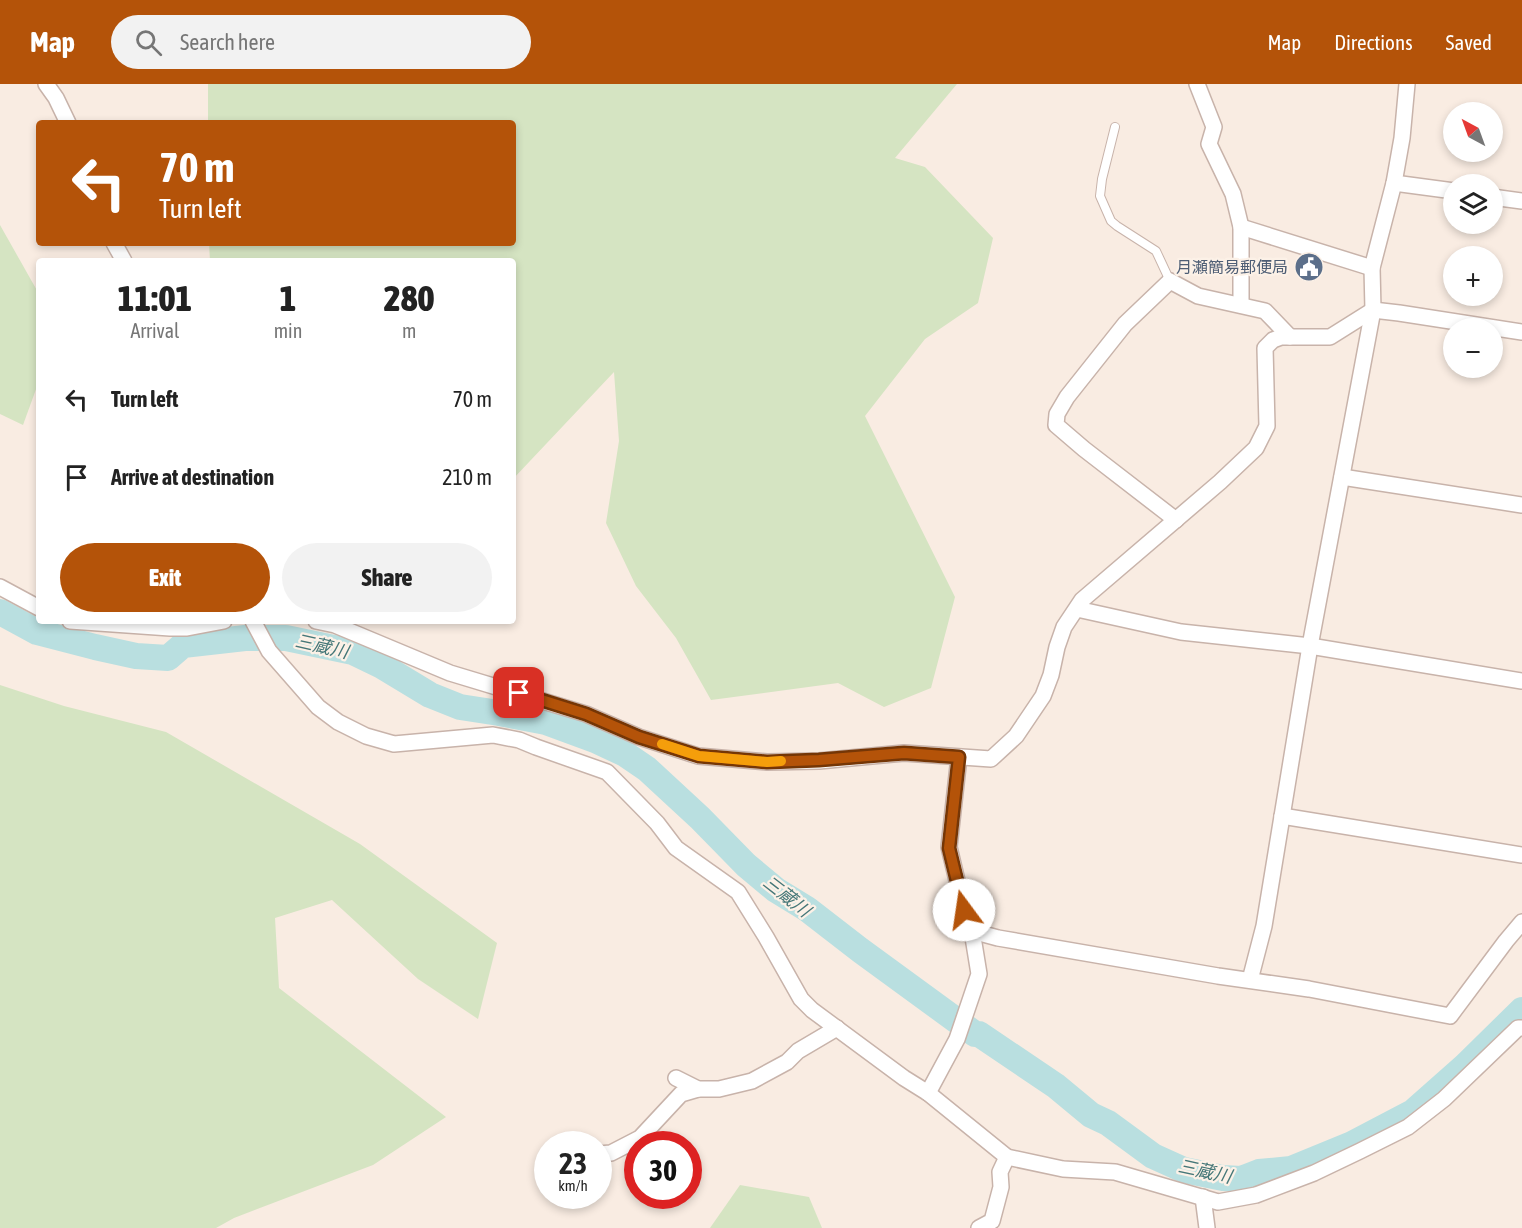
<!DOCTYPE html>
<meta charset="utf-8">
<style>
:root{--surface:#fff;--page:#f2f2f2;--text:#222;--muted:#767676;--accent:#b45309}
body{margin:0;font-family:"Asap Condensed","Noto Sans JP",sans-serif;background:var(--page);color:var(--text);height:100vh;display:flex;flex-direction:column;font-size:22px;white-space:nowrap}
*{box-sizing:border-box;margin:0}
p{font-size:20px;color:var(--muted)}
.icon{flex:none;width:33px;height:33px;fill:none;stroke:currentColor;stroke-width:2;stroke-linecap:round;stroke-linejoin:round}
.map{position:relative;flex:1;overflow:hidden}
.panel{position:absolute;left:36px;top:174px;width:480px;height:366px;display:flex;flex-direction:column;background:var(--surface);border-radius:6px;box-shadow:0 3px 9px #0003}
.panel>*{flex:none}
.banner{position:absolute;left:36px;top:36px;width:480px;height:126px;border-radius:6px;box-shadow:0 3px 9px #0003;background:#b45309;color:#fff;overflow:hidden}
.needle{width:39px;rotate:319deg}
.buttons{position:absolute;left:1443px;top:18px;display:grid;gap:12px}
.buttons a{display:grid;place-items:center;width:60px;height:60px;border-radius:50%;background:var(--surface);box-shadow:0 3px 9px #0003;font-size:30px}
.speed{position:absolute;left:534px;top:1047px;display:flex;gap:12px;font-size:30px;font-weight:700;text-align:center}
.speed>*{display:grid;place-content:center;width:78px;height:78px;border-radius:50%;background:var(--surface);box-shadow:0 3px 9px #0003;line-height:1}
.speed small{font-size:15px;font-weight:400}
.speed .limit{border:9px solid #d22;background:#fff;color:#111}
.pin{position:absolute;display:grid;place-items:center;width:51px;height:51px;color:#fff;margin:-26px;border-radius:12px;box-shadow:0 3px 9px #0006}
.me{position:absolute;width:66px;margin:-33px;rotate:346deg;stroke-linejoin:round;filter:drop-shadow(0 0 4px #0008)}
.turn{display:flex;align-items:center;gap:21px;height:126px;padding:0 24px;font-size:27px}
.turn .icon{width:78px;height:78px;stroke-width:2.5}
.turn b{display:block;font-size:42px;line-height:51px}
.eta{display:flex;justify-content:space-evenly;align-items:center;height:102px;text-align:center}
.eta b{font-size:36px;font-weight:800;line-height:42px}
.primary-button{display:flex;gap:12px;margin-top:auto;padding:12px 24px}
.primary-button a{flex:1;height:69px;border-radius:36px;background:var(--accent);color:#fff;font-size:24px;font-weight:800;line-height:69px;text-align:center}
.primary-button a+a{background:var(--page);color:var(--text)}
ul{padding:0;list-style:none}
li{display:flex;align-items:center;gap:18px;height:78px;padding:0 24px}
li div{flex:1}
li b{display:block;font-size:22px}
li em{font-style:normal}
header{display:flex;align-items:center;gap:36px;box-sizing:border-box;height:84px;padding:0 30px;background:var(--accent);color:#fff}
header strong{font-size:28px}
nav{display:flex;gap:33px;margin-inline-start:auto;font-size:21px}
.search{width:420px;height:54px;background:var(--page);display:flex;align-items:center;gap:15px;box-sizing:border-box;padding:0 21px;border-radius:33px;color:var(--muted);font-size:22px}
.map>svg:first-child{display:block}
</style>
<header>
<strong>Map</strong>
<div class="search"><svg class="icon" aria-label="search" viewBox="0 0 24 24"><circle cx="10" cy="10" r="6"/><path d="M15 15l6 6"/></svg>Search here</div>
<nav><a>Map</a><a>Directions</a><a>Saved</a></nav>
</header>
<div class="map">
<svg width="1522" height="1144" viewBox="0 0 1522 1144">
<rect width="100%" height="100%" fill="#f9ece2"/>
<!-- green -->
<g fill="#d5e4c2">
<path d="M208 0H957L895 74 925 83 993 154 978 219 925 255 865 332 955 513 931 604 884 623 838 599 711 616 676 554 636 502 606 439 619 357 614 288 513 395V177H210L209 159H513V39H208Z"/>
<path d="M0 141 39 210V297L23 341 0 330Z"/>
<path d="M0 601 64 622 166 648 360 760 497 859 478 935 418 895 332 816 275 834 279 904 446 1033 373 1081 234 1134 216 1144H0Z"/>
<path d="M740 1101 809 1113 822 1144H710Z"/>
</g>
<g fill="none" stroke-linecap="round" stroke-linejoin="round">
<!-- river -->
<path stroke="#b9dfe0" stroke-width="26" d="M0 528 37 548 95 563 136 572 168 574 183 561 245 554H286L353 568 382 582 430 611 460 623 499 629 546 638 595 656 625 670 647 685 700 734 746 781 776 806 807 825 860 866 975 950H979L1056 1002 1091 1031 1108 1039 1153 1072 1184 1086 1223 1094 1241 1095 1259 1088 1291 1085 1352 1060 1413 1028 1465 982 1522 926"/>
<!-- service casing -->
<g stroke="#c8b3aa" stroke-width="10">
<path id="service" d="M1115 43 1102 95 1100 112 1111 137 1117 142 1156 167 1170 197"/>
</g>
<!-- minor casing -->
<g stroke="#c8b3aa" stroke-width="18">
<g id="minor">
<path d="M46 0 56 14 68 39"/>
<path d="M1197 0 1214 43 1209 60 1233 110 1241 143V221"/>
<path d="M1394 99 1454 107"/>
<path d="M1492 113 1522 117"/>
<path d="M1241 143 1372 184"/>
<path d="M114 159 124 177"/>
<path d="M1342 393 1522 421"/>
<path d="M1176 436 1084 365 1056 341 1057 330 1067 313 1125 240 1170 197 1198 212 1265 227 1290 253"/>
<path d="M0 503 39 524"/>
<path d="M1077 525 1181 548 1310 562 1522 597"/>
<path d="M70 537 170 544H187L224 537"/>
<path d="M253 537 269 567 318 623 338 638 366 652 394 660 493 651 519 656 536 663 607 688 657 739 676 764 738 808 766 853 801 915 812 926 904 994 928 1009 1007 1073 1063 1085 1115 1088 1218 1118 1256 1111 1314 1089 1360 1067 1408 1043 1444 1015 1518 944H1522"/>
<path d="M316 537 335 541 450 589 586 630 639 653 698 672 767 678 819 677 904 669 991 675 1016 652 1043 612 1051 591 1057 563 1064 543 1082 516 1220 398 1256 364 1267 342 1265 264 1273 256 1281 253H1330L1373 226 1399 229 1522 248"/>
<path d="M1282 732 1522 771"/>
<path d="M972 847 998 854 1218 892 1309 905 1450 932 1506 857 1522 838"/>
<path d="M1250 896 1264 842 1310 562 1373 226 1372 184 1394 99 1402 54 1407 0"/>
<path d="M676 994 698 1005H719L752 997 787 978 798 967 837 944"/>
<path d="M928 1009 957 955 979 890 972 847 964 826 949 763 959 673"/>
<path d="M598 1070 611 1069 640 1054 681 1010 698 1005"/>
<path d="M1203 1113 1207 1144"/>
<path d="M979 1144 992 1137 1001 1103 1000 1088 1007 1073"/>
</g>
</g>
<!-- service -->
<use href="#service" stroke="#fff" stroke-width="8"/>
<!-- minor -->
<use href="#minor" stroke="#fff" stroke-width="15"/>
</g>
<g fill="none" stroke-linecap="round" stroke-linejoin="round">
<!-- route casing -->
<g stroke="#753606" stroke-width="15">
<path id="route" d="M519 609 586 630 639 653 699 672 767 678 819 676 904 669 959 673 949 764 964 826"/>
</g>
<!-- route -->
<use href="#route" stroke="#b45309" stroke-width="10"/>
<!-- slow -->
<path stroke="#f59e0b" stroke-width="10" d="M662 660 699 672 767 678 781 677"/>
</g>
<!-- icons -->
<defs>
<g id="civic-disc" transform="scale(1.5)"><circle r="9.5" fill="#5c6f8a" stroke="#fcf1e7"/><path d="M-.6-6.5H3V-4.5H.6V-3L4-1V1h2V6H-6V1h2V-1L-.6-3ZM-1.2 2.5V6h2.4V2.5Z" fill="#fff"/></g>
</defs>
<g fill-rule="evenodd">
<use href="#civic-disc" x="1309" y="183"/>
</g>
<g text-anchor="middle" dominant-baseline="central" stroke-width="4.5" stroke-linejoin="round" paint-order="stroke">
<!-- service labels -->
<g font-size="16" fill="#4e5e75" stroke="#fcf1e7" text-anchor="end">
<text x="1288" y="183">月瀬簡易郵便局</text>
</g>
<!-- water labels -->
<g font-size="18" font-style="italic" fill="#457778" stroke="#fcf1e7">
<text transform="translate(322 562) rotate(13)">三蔵川</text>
<text transform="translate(787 812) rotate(38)">三蔵川</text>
<text transform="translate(1205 1087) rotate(12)">三蔵川</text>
</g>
</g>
</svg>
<div class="buttons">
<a><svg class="needle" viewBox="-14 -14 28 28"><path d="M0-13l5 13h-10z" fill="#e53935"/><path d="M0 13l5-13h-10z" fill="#767676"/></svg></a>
<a><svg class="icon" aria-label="layers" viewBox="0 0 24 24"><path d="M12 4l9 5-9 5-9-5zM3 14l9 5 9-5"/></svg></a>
<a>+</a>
<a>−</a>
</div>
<div class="speed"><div>23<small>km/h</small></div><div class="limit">30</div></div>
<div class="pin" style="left:519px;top:609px;background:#d93025"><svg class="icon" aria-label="arrive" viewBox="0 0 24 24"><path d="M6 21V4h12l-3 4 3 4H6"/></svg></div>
<svg class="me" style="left:964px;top:826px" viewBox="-20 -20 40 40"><circle r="19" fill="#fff"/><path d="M0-13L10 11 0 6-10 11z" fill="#b45309"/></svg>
<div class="banner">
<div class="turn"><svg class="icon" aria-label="left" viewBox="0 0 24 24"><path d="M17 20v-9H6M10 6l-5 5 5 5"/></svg><div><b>70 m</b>Turn left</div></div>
</div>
<section class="panel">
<div class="eta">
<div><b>11:01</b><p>Arrival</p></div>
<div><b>1</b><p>min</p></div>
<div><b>280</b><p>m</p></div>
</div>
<ul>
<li><svg class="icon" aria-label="left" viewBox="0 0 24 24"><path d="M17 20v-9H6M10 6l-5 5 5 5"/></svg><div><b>Turn left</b></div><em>70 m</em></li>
<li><svg class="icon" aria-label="arrive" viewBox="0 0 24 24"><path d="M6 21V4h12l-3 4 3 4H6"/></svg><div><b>Arrive at destination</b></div><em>210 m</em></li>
</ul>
<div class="primary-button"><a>Exit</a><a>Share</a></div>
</section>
</div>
